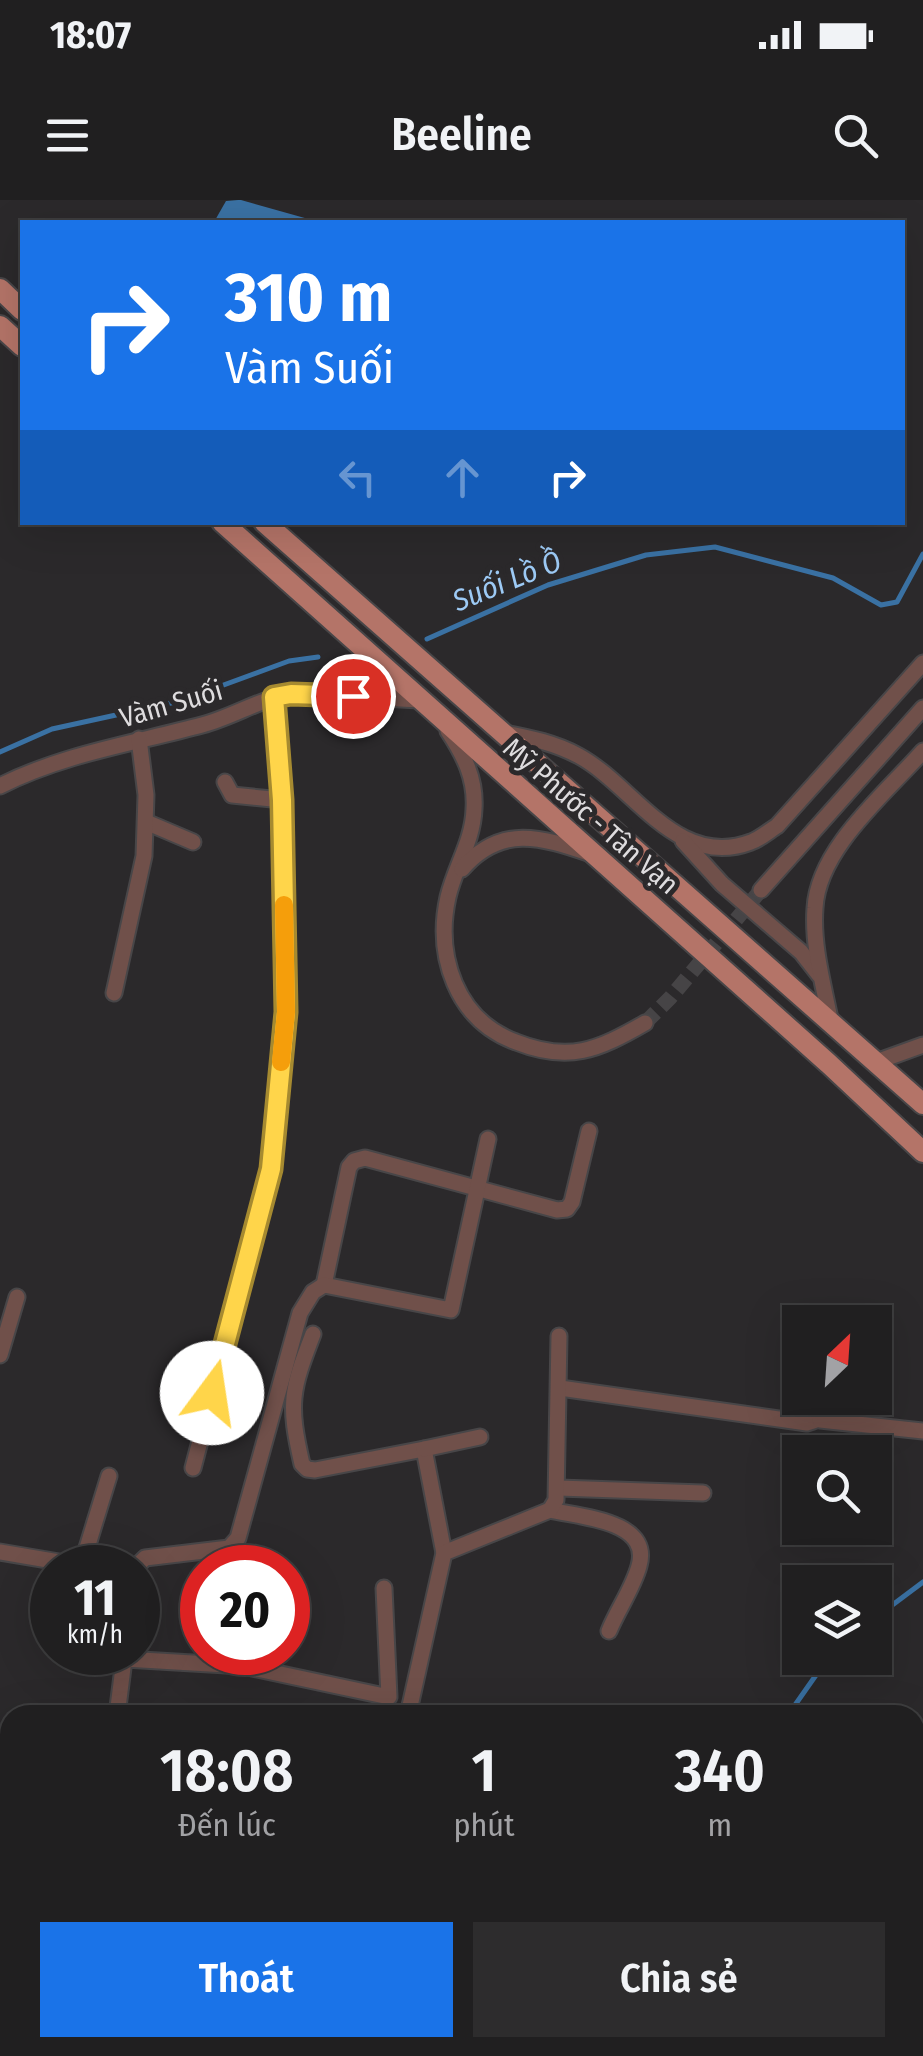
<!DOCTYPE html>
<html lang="vi">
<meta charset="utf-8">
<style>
:root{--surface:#201f20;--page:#2d2c2d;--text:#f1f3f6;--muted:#a2a2a5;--line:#3d3d3e;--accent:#1a73e8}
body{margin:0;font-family:"Fira Sans Condensed",sans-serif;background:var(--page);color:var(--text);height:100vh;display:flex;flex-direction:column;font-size:38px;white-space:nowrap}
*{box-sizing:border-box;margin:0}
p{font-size:32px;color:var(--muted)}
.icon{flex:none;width:55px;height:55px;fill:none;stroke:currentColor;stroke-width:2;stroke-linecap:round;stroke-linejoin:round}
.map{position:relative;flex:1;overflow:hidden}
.details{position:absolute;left:0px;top:1505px;width:925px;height:352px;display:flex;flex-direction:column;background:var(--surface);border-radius:30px 30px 0 0;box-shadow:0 10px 40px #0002,0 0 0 2px var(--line)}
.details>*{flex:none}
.top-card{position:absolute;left:20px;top:20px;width:885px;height:305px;border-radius:0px;box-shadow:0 10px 40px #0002,0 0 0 2px var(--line);background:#1a73e8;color:#fff;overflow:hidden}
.needle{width:65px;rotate:25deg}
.tools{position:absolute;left:782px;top:1105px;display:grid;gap:20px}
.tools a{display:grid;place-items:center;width:110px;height:110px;border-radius:0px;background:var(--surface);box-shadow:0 10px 40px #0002,0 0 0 2px var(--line);font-size:50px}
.speed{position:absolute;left:30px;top:1345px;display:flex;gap:20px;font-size:50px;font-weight:700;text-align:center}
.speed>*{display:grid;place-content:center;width:130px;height:130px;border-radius:50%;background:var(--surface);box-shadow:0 10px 40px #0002,0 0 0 2px var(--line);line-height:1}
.speed small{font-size:25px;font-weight:400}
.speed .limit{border:15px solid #d22;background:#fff;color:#111}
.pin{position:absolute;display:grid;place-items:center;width:85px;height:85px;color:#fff;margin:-42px;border:5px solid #fff;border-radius:50%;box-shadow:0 2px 10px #0007}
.me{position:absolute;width:110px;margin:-55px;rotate:14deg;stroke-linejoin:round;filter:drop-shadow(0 0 8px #0008)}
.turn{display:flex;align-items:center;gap:35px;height:210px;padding:0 40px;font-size:45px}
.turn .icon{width:130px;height:130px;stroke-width:2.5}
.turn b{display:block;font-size:70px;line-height:85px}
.lanes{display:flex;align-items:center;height:95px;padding:0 40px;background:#0003;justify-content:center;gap:50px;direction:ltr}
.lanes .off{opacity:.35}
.eta{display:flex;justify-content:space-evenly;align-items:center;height:170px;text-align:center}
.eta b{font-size:60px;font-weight:600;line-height:70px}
.button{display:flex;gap:20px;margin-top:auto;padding:20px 40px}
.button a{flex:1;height:115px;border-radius:0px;background:var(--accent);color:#fff;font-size:40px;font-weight:600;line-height:115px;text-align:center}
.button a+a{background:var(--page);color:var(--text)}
.status{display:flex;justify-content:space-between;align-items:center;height:70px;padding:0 50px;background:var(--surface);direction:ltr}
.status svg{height:28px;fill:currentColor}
header{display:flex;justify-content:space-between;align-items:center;height:130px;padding:0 40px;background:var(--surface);font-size:45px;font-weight:600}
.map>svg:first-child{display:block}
</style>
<div class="status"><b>18:07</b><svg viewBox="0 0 49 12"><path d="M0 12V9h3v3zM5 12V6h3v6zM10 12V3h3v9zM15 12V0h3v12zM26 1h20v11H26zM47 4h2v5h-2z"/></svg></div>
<header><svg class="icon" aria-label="menu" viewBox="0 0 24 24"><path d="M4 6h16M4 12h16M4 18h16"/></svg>Beeline<svg class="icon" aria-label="search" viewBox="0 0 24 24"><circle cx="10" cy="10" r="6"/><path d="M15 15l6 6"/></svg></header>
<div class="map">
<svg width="923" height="1856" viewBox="0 0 923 1856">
<rect width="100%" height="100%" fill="#2b292b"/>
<!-- water -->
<path fill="#3a71a3" d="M238 0H241L319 22H214L226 1Z"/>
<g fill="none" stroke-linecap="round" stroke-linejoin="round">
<!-- stream -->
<g stroke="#3a71a3" stroke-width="5">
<path d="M427 439 548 385 646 355 715 347 833 378 881 405 897 402 923 354"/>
<path d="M0 552 52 529 180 501 289 461 318 457"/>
<path d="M875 1418 923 1382"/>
<path d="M788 1515 828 1458"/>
<path d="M734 1848 738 1856"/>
</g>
<!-- minor-tunnel -->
<path stroke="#464446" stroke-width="15" stroke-dasharray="15 8" stroke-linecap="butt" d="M645 823 670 798 761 690"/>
<!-- minor casing -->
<g stroke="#484648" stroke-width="19">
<g id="minor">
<path d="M448 531C464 555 476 579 474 609 473 641 455 667 448 697 435 756 456 820 516 842 569 863 598 850 645 823"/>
<path d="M505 533C531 538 555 543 579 556 634 586 677 670 751 642 760 639 769 631 777 626L923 463"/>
<path d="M225 582 232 595 282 600"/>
<path d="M0 586C63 554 135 543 202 525 233 517 260 499 291 493L419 500"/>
<path d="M146 622 193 642"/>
<path d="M683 641 722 684 801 752 819 775"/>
<path d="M462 669C501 624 541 637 591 654"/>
<path d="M761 690 923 508"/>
<path d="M114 793 144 656 146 595 139 539"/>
<path d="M831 824C824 787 812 746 815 708 818 649 885 594 923 551"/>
<path d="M876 862 923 845"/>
<path d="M324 1085 349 967 354 961 365 958 557 1010 567 1009 572 1002 589 931"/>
<path d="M313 1134C291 1191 288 1203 302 1264L307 1269 315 1270 424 1249 444 1353"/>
<path d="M0 1155 17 1097"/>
<path d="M560 1188 807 1223C823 1219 828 1213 831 1198"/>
<path d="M820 1220 923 1231"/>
<path d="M424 1249 480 1237"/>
<path d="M193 1268 271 969C276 916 285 862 286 809 288 705 282 600 273 497"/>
<path d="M559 1288 703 1293"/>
<path d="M550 1310C579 1317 652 1320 639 1366 633 1388 618 1409 609 1431"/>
<path d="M0 1352 77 1365 83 1361 109 1276"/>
<path d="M135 1368 145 1358 229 1348 238 1338 300 1113 313 1092 324 1085 451 1110 488 939"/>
<path d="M125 1459 243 1466 389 1497 384 1388"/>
<path d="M117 1515 125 1452"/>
<path d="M408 1515 444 1353 550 1310 556 1300 559 1136"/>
<path d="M915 1696 918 1711 915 1727"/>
<path d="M915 1832 918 1822"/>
<path d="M349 1848V1856"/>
<path d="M786 1848 788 1856"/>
<path d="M910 1848 923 1854"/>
<path d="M158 1856 159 1848"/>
<path d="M477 1856V1848"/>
<path d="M847 1856 852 1848"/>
</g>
</g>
<!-- major casing -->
<g stroke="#484648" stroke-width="24">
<g id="major">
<path d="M0 89 22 110"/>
<path d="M0 126 22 146"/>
<path d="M222 322 829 864 923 952"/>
<path d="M264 322 923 904"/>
<path d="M0 1541 10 1545"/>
<path d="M915 1791 923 1794"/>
</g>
</g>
<!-- minor -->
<use href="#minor" stroke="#70504a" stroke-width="15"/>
<!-- major -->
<use href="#major" stroke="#b47468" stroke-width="20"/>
</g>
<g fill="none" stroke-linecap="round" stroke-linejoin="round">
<!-- route casing -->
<g stroke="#a68a30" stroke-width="25">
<path id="route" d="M212 1193 271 969 286 812 282 600 274 497 291 494 353 496"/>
</g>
<!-- route -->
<use href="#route" stroke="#ffd54a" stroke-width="18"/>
<!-- slow -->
<path stroke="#f59e0b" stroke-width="18" d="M281 862 286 812 284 705"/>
</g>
<g text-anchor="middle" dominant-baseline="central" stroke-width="10" stroke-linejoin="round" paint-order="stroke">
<!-- street labels -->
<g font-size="28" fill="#dedcde" stroke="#2b292b">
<text transform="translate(171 504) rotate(-16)">Vàm Suối</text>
<text transform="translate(591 616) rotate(41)">Mỹ Phước - Tân Vạn</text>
</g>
<!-- water labels -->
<g font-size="30" font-style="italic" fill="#9dcaf5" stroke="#2b292b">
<text transform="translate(507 381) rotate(-22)">Suối Lồ Ồ</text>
</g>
</g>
</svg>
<div class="tools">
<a><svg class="needle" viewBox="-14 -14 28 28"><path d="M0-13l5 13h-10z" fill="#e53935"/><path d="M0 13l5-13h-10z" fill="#a2a2a5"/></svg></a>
<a><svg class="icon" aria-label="search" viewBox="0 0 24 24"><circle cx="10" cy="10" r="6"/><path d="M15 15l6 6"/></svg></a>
<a><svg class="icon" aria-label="layers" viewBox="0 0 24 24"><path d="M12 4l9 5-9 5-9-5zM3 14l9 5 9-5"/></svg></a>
</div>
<div class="speed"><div>11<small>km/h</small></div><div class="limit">20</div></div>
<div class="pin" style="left:353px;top:496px;background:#d93025"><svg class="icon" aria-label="arrive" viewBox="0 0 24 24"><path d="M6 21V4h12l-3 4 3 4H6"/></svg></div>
<svg class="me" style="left:212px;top:1193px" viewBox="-20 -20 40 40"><circle r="19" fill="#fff"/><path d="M0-13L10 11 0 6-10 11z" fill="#ffd54a"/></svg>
<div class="top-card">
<div class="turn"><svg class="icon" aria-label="right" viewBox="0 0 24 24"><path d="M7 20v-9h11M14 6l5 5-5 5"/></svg><div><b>310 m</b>Vàm Suối</div></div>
<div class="lanes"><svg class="icon off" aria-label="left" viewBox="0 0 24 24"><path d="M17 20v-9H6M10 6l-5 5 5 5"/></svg><svg class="icon off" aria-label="ahead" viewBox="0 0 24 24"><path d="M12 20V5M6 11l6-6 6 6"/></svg><svg class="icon" aria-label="right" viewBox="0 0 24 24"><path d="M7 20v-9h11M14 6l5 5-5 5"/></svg></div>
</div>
<section class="details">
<div class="eta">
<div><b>18:08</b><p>Đến lúc</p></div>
<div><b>1</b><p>phút</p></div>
<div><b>340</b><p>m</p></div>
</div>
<div class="button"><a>Thoát</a><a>Chia sẻ</a></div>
</section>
</div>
